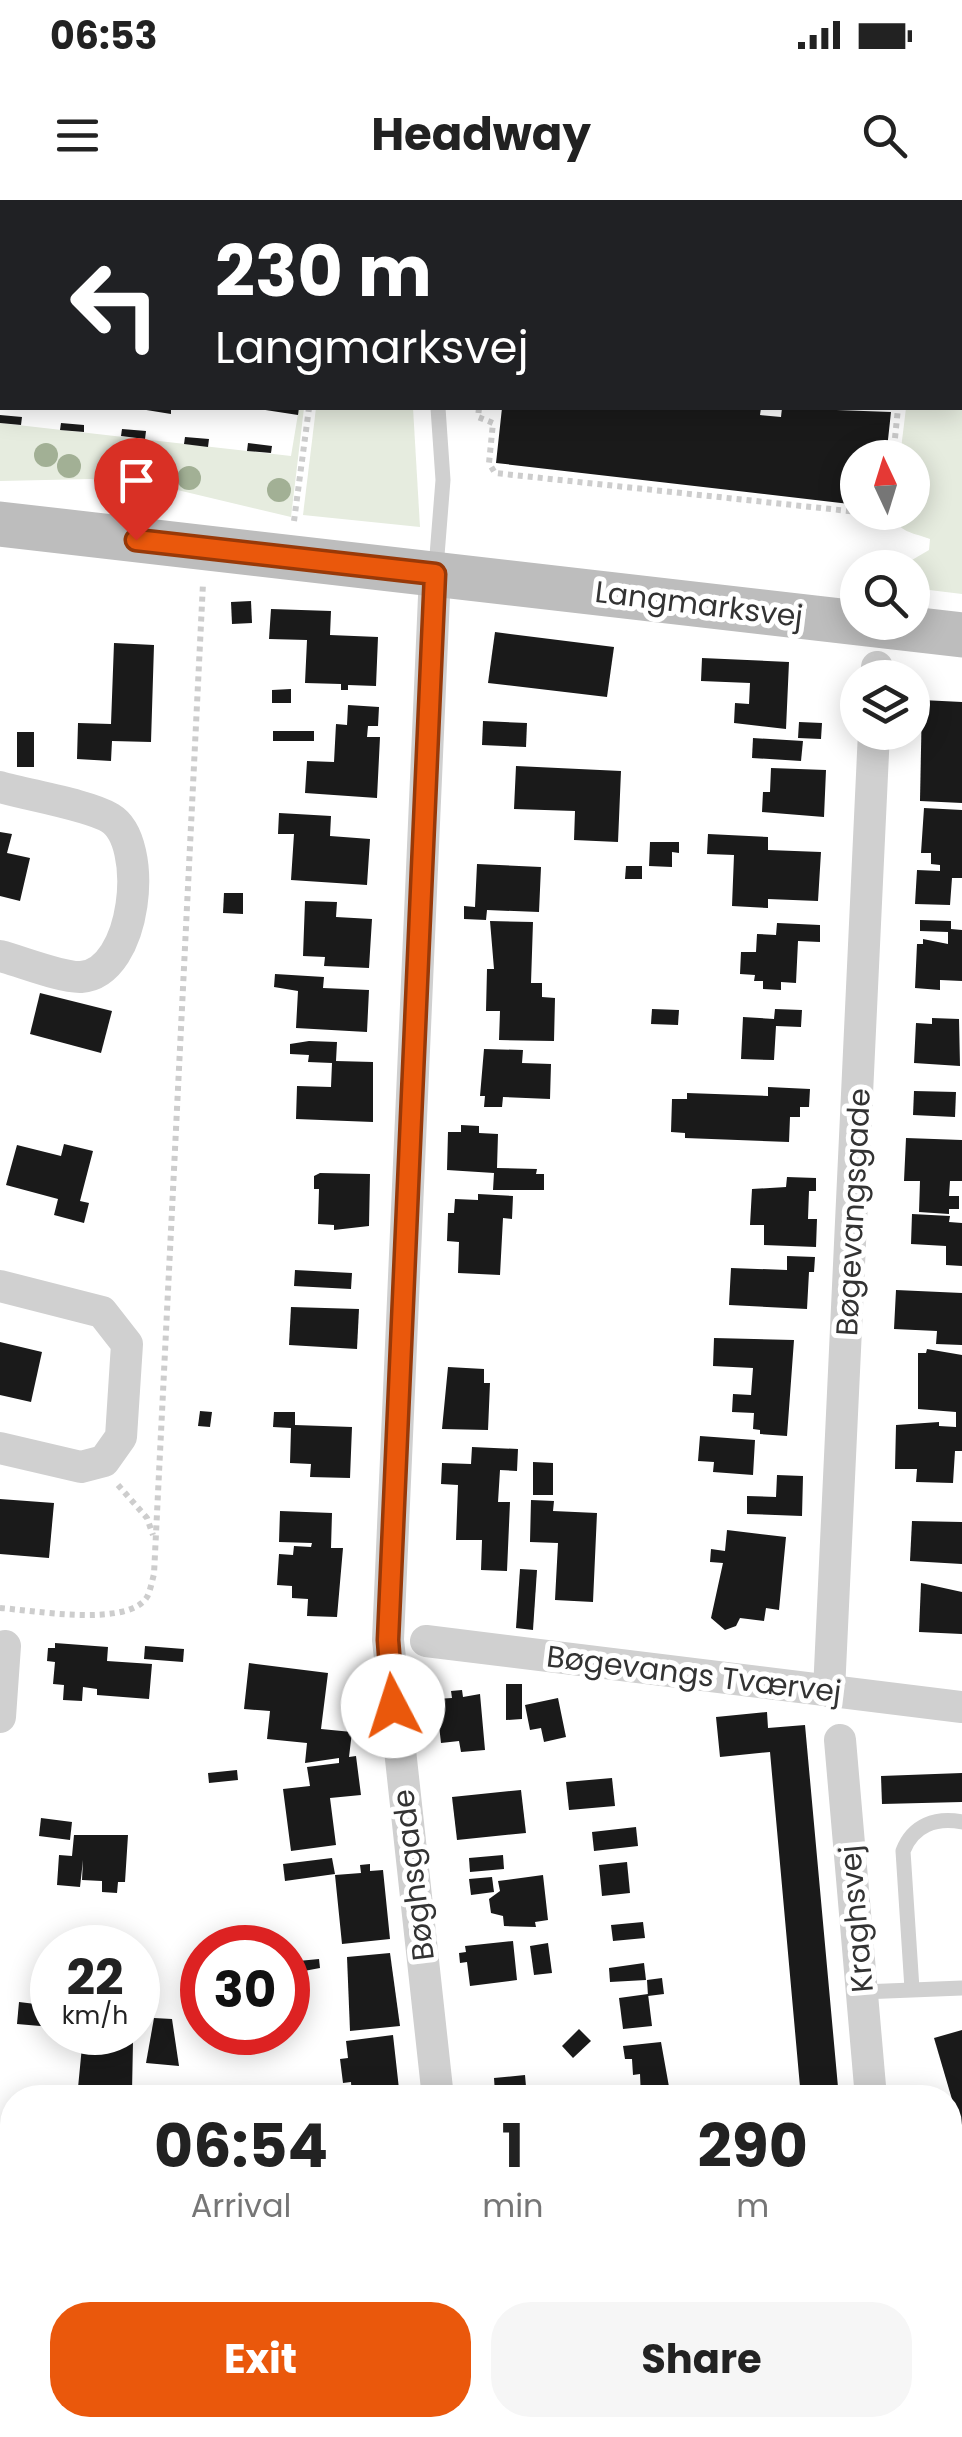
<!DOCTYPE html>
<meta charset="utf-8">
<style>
:root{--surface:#fff;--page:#f6f6f6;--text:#222;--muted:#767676;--accent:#ea580c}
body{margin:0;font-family:Poppins,sans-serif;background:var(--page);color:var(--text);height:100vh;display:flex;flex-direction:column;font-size:38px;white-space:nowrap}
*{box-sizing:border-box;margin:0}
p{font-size:32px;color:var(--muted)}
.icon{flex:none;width:55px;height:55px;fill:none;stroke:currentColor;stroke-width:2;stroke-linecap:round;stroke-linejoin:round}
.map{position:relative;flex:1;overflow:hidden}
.side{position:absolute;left:0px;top:1885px;width:962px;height:352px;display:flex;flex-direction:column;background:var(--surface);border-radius:40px 40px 0 0;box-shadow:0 5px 25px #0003}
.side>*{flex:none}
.top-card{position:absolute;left:0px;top:0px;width:962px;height:210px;box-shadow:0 5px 25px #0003;background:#202124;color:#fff;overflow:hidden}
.needle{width:65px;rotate:356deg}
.fabs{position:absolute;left:840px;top:240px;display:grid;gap:20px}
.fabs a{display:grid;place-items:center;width:90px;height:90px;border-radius:50%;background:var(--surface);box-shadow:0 5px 25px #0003;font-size:50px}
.speed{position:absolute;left:30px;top:1725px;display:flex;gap:20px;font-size:50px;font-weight:700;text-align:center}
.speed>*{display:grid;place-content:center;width:130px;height:130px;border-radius:50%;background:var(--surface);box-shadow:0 5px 25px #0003;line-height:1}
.speed small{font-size:25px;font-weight:400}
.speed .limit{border:15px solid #d22;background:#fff;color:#111}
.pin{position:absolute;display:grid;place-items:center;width:85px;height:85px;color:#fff;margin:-102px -42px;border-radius:50% 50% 50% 0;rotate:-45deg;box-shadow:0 0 10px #0007}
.pin .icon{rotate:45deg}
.me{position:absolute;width:110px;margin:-55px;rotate:355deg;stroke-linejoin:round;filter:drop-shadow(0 0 8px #0008)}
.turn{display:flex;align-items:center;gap:35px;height:210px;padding:0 50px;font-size:45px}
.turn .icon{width:130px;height:130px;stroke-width:2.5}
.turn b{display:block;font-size:70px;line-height:85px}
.eta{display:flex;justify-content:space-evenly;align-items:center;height:170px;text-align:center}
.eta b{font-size:60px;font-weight:700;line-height:70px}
.action{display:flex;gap:20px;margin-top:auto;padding:20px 50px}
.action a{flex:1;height:115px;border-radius:40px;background:var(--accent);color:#fff;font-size:40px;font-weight:700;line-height:115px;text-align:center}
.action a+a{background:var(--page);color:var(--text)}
.status{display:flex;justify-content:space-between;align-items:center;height:70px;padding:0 50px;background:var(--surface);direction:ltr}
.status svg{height:28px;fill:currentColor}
header{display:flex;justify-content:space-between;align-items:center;height:130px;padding:0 50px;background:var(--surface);font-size:45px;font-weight:700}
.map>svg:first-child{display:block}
</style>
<div class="status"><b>06:53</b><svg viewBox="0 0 49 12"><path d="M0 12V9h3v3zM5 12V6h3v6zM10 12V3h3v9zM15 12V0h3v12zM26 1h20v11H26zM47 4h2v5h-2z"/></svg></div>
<header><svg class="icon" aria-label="menu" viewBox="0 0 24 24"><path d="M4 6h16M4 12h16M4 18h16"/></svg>Headway<svg class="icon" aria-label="search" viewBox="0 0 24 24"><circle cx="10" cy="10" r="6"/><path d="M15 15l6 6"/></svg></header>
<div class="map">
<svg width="962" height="2237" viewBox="0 0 962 2237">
<rect width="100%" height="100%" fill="#fff"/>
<!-- green -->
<g fill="#e6ecdf">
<path d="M174 0H341V2Z"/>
<path d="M960 139 962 143V394L913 388 912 368 900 367 929 350 930 339C915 333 895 332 894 313L912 312V258L900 257 906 208H960Z"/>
<path d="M299 208H304L291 317 169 288 91 279 0 281V223L291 256Z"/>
<path d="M316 208H413L420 327 303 315Z"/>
<path d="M690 2225H882L884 2237H692Z"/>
</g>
<!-- building -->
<g fill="#1a1a1a">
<path d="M134 208H171V214Z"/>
<path d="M252 208H299L298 215Z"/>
<path d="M502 208H761L760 215 781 217 782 208 891 212 886 258H858V305L496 263Z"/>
<path d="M0 215 22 217 21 225 0 223Z"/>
<path d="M61 223 84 225V232L60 230Z"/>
<path d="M122 229 146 231 145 239 121 236Z"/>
<path d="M185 237 209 239 208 247 184 244Z"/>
<path d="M248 243 272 246 271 253 247 251Z"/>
<path d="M251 401 252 423 232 424 231 402Z"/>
<path d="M271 409 331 411 330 435 378 437 376 486 348 485V490H341V484L305 483 307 440 269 439Z"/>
<path d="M495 432 614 447 607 497 488 483Z"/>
<path d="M114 443 154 445 151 542 112 541 111 561 77 559 78 523 111 524Z"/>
<path d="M702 458 789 462 786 529 734 523 735 503 749 504 750 483 701 481Z"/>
<path d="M291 489V503H272V490Z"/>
<path d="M922 500 962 502V603L920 601Z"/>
<path d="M348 505 379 507 378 526H368L367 537H380L377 598 305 593 307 561 334 562 336 524 347 525Z"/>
<path d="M483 521 527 523 526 547 482 545Z"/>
<path d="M799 522 822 523 821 539 798 538Z"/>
<rect x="273" y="531" width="41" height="10"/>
<rect x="17" y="532" width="17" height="35"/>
<path d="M753 538 803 541 801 561 752 558Z"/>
<path d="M516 566 621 571 618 642 574 640 575 611 514 609Z"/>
<path d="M771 568 826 570 824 617 762 612 763 592H770Z"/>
<path d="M924 608 962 610V678H952L950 705 915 704 917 670 940 671V665L931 664V653H921Z"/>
<path d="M279 613 331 616 330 636 370 639 367 685 291 680 294 634H278Z"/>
<path d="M0 632 12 634 7 653 30 658 20 701 0 696Z"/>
<path d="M708 634 768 637V650L821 652 818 701 768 699V708L732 706 734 655 707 654Z"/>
<path d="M650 642H679V653L672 652V667L649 666Z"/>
<path d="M477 664 541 667 539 712 487 710 486 720 464 719V706L475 707Z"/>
<path d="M626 666H642V679H625Z"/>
<path d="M224 693H243V714L223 713Z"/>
<path d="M305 701 337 702 336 717 372 719 369 768 324 766 325 757 303 756Z"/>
<path d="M920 720 951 721V729L962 730V781L940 780V790L915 788 917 744H923V739L948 744V732L920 731Z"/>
<path d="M490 721 533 722 531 783H542V797L555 798 554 841 499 840 500 811H486L487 769H494Z"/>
<path d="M777 723 820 725V742L798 741 796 783 781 782V790L763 789V781H754L755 775 740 774 741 752H756L757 734 776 735Z"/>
<path d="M275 774 324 777 323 788 369 790 367 832 296 828 298 791 274 787Z"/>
<path d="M40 793 112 811 101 853 30 834Z"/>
<path d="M652 809 679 810 678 825 651 824Z"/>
<path d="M775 809 802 810 801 827 776 826 774 860 741 859 743 817 774 819Z"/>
<path d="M932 818 959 819 960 866 914 863 916 823 932 824Z"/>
<path d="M309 841 337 842 336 861 373 862V922L296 919 297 886 331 887 332 863 308 862 309 855 290 854V844Z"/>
<path d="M484 849 523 850 522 863 551 864 550 899 503 897 502 907H484L485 896H480Z"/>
<path d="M768 887 810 889 809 907H800V917H790L789 942 685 938V933L671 932 672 899H687V893L768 896Z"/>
<path d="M914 891 956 892 955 917 913 915Z"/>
<path d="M461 925 479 926V933L498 934 497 968 537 969 536 974H544V990H493L494 973 447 970 448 932H461Z"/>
<path d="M906 938 962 940V981H950L949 996H959V1009H949V1014L919 1012 920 981H904Z"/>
<path d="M64 944 93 951 80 1001 89 1003 84 1023 54 1015 58 999 6 985 17 945 61 956Z"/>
<path d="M320 973 370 974 369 1026 334 1030V1025L318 1024 319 989H314V976Z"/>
<path d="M787 977 816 978V991H809L808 1019H817L816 1047 764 1045V1025H750L752 989 786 987Z"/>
<path d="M478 994 513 996 512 1019 503 1018 500 1075 458 1073 459 1042 447 1041 448 1013H454L455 999 478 1000Z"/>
<path d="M912 1014 950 1016 949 1022 962 1023V1066L946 1065V1046L911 1044Z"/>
<path d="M787 1056 815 1057 814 1072H809L807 1109 729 1105 731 1068 787 1070Z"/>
<path d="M295 1070 352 1073 351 1089 294 1086Z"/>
<path d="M896 1090 962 1093V1145L936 1144 937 1131 894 1129Z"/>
<path d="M291 1107 359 1109 357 1149 289 1145Z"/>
<path d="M714 1138 794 1140 787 1236 760 1234V1230L753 1229 754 1213 732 1212 733 1194 751 1195 753 1168 713 1166Z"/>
<path d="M0 1142 42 1152 31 1202 0 1195Z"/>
<path d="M927 1149 962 1155V1251H955L953 1283 916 1282 917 1269H895L896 1225 939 1222V1226L956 1227V1212L918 1209V1153H926Z"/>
<path d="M448 1167 484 1169V1183H490L488 1230 442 1229Z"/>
<path d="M200 1211 212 1212 210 1227 198 1226Z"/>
<path d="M274 1212H295V1225L352 1227 350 1278 310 1277 311 1264 290 1263 291 1228 273 1227Z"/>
<path d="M700 1236 755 1240 753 1275 713 1272 714 1262 698 1261Z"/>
<path d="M472 1247 518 1249 517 1271 500 1270 498 1302H510L507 1371 481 1370 482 1340H456L458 1285 441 1284 442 1263 471 1264Z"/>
<path d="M533 1262 553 1263V1295H533Z"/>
<path d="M777 1275 803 1276 802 1316 747 1314V1296L776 1297Z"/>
<path d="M0 1299 54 1303 49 1358 0 1354Z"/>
<path d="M531 1300 554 1301 553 1311 597 1313 593 1402 555 1400 558 1343 530 1342Z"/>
<path d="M280 1311 332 1313 331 1348H343L337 1417 307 1416 308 1399 292 1398V1386L277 1385 279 1354 293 1355 294 1346 311 1347 312 1343 279 1342Z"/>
<path d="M912 1321 962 1322V1364L910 1361Z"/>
<path d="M727 1330 786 1337 779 1410 766 1408 764 1421 740 1418 736 1426 725 1430 711 1418 723 1363 710 1362 711 1349 725 1351Z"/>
<path d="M520 1369 537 1370 533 1430 516 1428Z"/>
<path d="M921 1383 962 1392V1434L919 1432Z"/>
<path d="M55 1443 108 1447 107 1461 152 1464 149 1499 97 1495V1489L83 1487 82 1501 63 1500 64 1485 53 1484 55 1462 47 1461 48 1448H55Z"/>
<path d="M145 1446 184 1449 183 1462 144 1459Z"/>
<path d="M249 1463 328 1473 321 1529 352 1532 349 1557 356 1556 361 1595 330 1598 336 1645 291 1651 283 1589 310 1586 307 1567 339 1563V1558L305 1563 307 1543 267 1539 270 1511 244 1509Z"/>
<path d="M506 1484H522V1519L506 1520Z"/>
<path d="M462 1490 463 1497 480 1494 485 1550 461 1552 459 1541 441 1543 436 1499 452 1498 451 1491Z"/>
<path d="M558 1498 566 1537 544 1542 541 1528 530 1530 525 1505Z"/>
<path d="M767 1512 768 1528 805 1525 839 1898H801L770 1552 720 1557 716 1517Z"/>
<path d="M237 1570 238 1580 209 1583 208 1573Z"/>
<path d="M962 1573V1602L882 1604 881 1576Z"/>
<path d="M612 1578 615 1606 569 1610 566 1582Z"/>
<path d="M521 1590 526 1633 457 1640 452 1597Z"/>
<path d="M41 1618 72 1622 70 1640 39 1636Z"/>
<path d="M636 1627 638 1646 594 1651 592 1632Z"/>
<path d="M74 1635H128L125 1682H118L117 1693 102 1692V1681L82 1680 83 1660 80 1687 57 1685 59 1655 72 1656Z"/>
<path d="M503 1655 504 1669 470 1672 469 1658Z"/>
<path d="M332 1658 335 1674 285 1681 283 1664Z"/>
<path d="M627 1662 630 1693 602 1696 599 1665Z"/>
<path d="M370 1664V1671L383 1670 390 1739 342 1744 335 1675 361 1673 360 1665Z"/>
<path d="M543 1675 548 1720 535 1722 536 1727 504 1726 503 1716 491 1713 489 1699 500 1691 498 1681Z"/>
<path d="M492 1677 494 1692 471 1695 469 1679Z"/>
<path d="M643 1722 645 1738 613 1741 611 1725Z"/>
<path d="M513 1741 517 1780 470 1786 467 1762 460 1763 459 1753 466 1752 465 1746Z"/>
<path d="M548 1743 552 1773 534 1775 530 1746Z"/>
<path d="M390 1753 400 1826 350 1831 347 1757Z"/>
<path d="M319 1759 320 1768 288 1774V1762Z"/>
<path d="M644 1763 646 1780 610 1782 609 1768Z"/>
<path d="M662 1778 664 1794 648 1796 647 1780Z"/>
<path d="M648 1794 652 1826 623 1829 619 1798Z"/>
<path d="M19 1802 52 1806V1827L17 1824Z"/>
<path d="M154 1818 172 1819 179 1866 146 1863Z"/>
<path d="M579 1829 591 1841 573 1858 562 1846Z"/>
<path d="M962 1830V1930H961L934 1838Z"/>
<path d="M393 1835 400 1898H352L351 1882 343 1883 340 1859 348 1858 346 1841Z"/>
<path d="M83 1836 133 1841 132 1892 126 1891V1898H77Z"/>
<path d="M661 1842 671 1898H641L640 1874 633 1875 632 1859H625L623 1846Z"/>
<path d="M525 1875 527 1898H477L495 1893 494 1878Z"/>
<path d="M10 1934H12V1963L6 1962Z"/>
<path d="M0 2120 12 2122V2167L0 2165Z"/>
<path d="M272 2225H440L441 2237H260L273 2233Z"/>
<path d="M526 2225H582V2232L528 2237Z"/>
<path d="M665 2225H678L680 2237H667Z"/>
<path d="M21 2230 36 2232 35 2237H20Z"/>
</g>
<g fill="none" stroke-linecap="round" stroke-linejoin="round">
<!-- path -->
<g stroke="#cdcdcd" stroke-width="6" stroke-dasharray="5 5" stroke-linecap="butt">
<path d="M22 0 26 2"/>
<path d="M501 2V0"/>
<path d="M879 2V0"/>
<path d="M479 208 478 217 493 223 489 263 495 273 858 312"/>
<path d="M893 258 898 208"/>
<path d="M861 312H886"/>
<path d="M294 321 309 208"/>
<path d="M118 1285 147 1318 153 1335"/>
<path d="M0 1408C32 1410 128 1428 147 1397 150 1392 152 1381 154 1374L203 383"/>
</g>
<!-- service -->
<g stroke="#d0d0d0" stroke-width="15">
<path d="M351 2V0"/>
<path d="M0 106H2"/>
<path d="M436 368 443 280 438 208"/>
<path d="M912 1789 903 1651C913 1625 936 1617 962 1622"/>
<path d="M862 1792 962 1788"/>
<path d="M950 2139 962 2135"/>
</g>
<!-- minor -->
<g stroke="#d0d0d0" stroke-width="32">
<path d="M435 374 388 1440 438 1898"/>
<path d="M876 478 877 467"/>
<path d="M0 587C27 595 89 605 110 618 150 642 137 773 81 777 62 778 20 761 0 756"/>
<path d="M0 1086 102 1112 127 1144 121 1237 104 1261 81 1267 0 1248"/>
<path d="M426 1441 962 1507"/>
<path d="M829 1491 874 532"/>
<path d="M0 1517 5 1446"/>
<path d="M840 1540 871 1898"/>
<path d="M0 2196 12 2197"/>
<path d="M479 2225 481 2237"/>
<path d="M908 2225 910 2237"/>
</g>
<!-- secondary -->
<path stroke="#bdbdbd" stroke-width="45" d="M0 324 962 435"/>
</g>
<!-- trees -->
<g fill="#a2b095">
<circle cx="46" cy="255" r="12"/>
<circle cx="69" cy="266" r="12"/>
<circle cx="189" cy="278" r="12"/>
<circle cx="279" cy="290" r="12"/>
</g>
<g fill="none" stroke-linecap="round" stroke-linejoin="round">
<!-- route casing -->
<g stroke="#983908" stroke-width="25">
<path id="route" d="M136 340 435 374 388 1440 393 1506"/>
</g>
<!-- route -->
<use href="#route" stroke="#ea580c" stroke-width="18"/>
</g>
<g text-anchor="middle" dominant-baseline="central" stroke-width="10" stroke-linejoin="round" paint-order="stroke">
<!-- street labels -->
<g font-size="30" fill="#333" stroke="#fff">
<text transform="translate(699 404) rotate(7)">Langmarksvej</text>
<text transform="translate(853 1012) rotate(-87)">Bøgevangsgade</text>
<text transform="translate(694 1474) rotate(7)">Bøgevangs Tværvej</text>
<text transform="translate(413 1675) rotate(-97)">Bøghsgade</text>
<text transform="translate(856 1719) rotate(-95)">Kraghsvej</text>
</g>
</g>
</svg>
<div class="fabs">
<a><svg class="needle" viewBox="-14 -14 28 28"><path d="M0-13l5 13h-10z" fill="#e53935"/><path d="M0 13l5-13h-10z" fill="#767676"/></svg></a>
<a><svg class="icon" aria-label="search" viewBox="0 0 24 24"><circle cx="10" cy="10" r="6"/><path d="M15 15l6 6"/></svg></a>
<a><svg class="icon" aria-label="layers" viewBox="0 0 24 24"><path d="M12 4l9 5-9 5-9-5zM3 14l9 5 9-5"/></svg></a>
</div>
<div class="speed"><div>22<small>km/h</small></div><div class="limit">30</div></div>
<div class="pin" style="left:136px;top:340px;background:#d93025"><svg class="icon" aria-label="arrive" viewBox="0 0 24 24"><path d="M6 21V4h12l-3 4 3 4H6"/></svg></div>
<svg class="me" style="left:393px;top:1506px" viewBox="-20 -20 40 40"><circle r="19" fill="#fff"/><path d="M0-13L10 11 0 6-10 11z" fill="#ea580c"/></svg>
<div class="top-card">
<div class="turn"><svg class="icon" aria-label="left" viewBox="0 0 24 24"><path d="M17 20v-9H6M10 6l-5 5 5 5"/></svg><div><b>230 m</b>Langmarksvej</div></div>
</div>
<section class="side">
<div class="eta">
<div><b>06:54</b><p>Arrival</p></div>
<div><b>1</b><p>min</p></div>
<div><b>290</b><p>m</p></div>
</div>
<div class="action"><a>Exit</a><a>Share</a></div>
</section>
</div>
